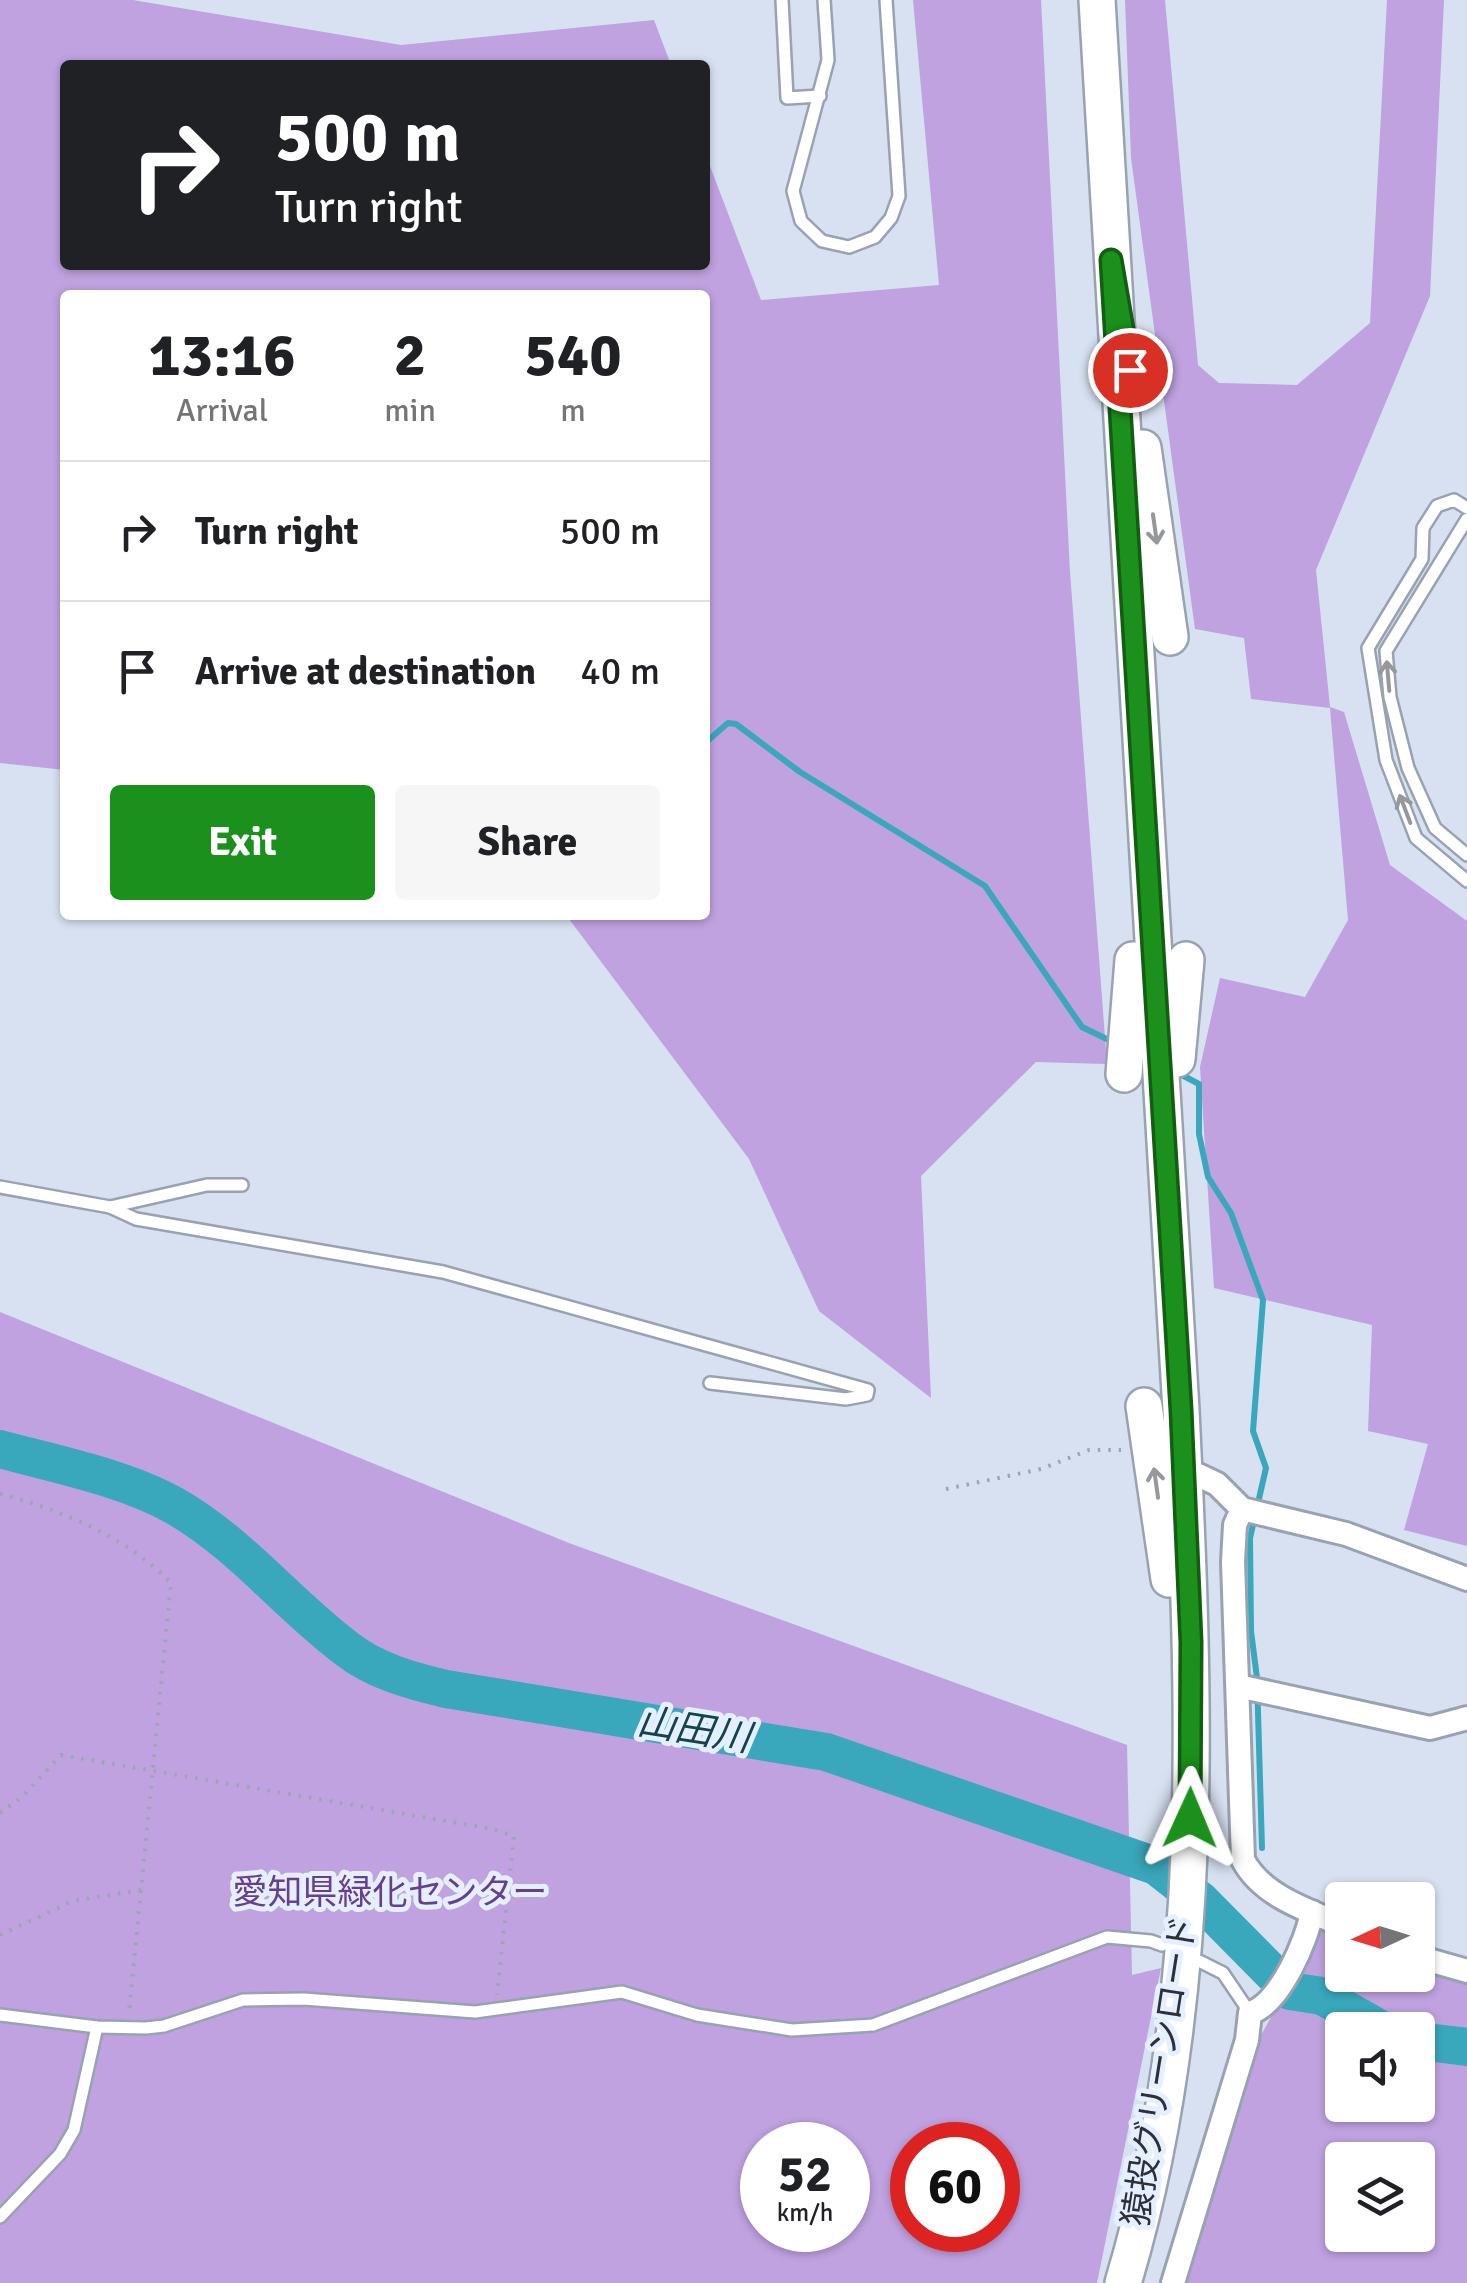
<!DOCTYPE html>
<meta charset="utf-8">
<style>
:root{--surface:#fff;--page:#f6f6f6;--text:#202124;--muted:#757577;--line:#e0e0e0;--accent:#1b901c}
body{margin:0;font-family:Signika,"Noto Sans JP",sans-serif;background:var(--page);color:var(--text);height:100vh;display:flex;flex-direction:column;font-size:38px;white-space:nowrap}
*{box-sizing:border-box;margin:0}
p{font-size:32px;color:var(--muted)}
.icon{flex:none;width:55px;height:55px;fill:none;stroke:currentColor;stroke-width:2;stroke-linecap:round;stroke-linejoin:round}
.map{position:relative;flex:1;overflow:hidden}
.details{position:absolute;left:60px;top:290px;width:650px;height:630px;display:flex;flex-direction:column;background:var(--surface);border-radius:10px;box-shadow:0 2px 8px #0004}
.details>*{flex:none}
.guide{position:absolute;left:60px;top:60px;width:650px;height:210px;border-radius:10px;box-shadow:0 2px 8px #0004;background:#202124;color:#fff;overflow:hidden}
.needle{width:65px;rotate:266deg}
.fabs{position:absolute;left:1325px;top:1882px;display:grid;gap:20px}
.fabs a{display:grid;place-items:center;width:110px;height:110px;border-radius:10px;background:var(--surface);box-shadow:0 2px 8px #0004;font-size:50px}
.speed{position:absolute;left:740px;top:2122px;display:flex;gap:20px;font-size:50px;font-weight:700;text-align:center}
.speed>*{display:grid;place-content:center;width:130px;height:130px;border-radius:50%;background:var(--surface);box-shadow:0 2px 8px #0004;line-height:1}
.speed small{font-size:25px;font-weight:400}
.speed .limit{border:15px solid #d22;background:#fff;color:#111}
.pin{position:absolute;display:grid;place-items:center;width:85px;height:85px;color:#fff;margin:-42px;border:5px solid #fff;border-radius:50%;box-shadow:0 2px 10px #0007}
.me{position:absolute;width:110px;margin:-55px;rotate:1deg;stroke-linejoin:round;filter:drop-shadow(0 0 8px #0008)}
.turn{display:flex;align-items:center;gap:35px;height:210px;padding:0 50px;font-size:45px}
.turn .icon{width:130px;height:130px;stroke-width:2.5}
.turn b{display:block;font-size:70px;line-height:85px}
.eta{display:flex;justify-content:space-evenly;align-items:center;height:170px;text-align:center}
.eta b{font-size:60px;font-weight:800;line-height:70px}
.action{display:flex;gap:20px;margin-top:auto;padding:20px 50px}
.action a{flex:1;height:115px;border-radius:10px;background:var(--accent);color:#fff;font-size:40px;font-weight:800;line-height:115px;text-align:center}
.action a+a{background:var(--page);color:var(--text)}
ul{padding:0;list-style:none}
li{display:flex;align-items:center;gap:30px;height:140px;padding:0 50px;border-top:2px solid var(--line)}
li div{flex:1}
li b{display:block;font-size:38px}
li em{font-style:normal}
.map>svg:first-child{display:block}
</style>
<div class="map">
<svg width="1467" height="2283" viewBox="0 0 1467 2283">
<rect width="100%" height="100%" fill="#d7e1f1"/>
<!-- green -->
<g fill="#bfa2df" fill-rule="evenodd">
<path d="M0 0H133L401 45 654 20 671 65H65V265H705V153L761 300 939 285 913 0H1041L1070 572 1107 1064 1036 1062 921 1176 931 1398 819 1311 749 1159 566 915H705V295H65V770L0 763Z"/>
<path d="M1125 0H1165L1198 365 1219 383 1297 385 1370 323 1387 0H1444L1430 296 1316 570 1330 707 1344 712 1390 865 1467 921V1546L1404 1530 1428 1444 1368 1431 1372 1325 1214 1288 1200 1067 1220 978 1305 997 1348 920 1330 708 1251 699 1244 638 1195 629 1131 158Z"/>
<path d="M0 1312 569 1543 1127 1745 1132 1975 1161 1968 1097 2283H0ZM762 2145H848V2230H762ZM912 2145H998V2230H912Z"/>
<path d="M1322 1927 1342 1932V1975H1418V1964L1467 1979V2283H1185L1261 2035ZM1342 2030H1418V2105H1342ZM1342 2160H1418V2235H1342Z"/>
</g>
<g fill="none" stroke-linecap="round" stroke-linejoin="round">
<!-- stream -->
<g stroke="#39a7bc" stroke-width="6">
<path d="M705 743 728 723 736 724 800 772 985 886 1082 1027 1115 1043"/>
<path d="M1176 1072 1199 1084V1134L1208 1177 1231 1213 1263 1300 1253 1431 1266 1468 1250 1538 1251 1631 1257 1678 1262 1848"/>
</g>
<!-- river -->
<g stroke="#39a7bc" stroke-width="38">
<path d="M0 1449C55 1464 126 1478 175 1506 241 1544 287 1604 347 1649 375 1671 412 1681 446 1689L826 1752 1156 1866 1201 1901 1290 1991 1322 1996 1382 2030"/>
<path d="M1418 2041 1467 2047"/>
</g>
<!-- lane casing -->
<g stroke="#98a2b0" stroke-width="16">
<g id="lane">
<path d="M782 0 787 98 820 96"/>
<path d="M824 0 828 60 793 191 801 221 822 241 849 247 875 237 891 218 899 196 886 0"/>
<path d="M1467 508 1454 500 1437 506 1423 528 1422 559 1368 648 1386 760 1416 838 1467 881"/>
<path d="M1467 519 1386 651 1390 697 1408 768 1435 828 1467 855"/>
<path d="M0 1187 110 1207 136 1219 443 1272 868 1390 867 1395 846 1399 710 1383"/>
<path d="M110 1207 207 1185H242"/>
<path d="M1199 1961 1223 1973 1250 2013"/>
<path d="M0 2015 97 2027 146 2028 164 2026 243 2000 304 1999 475 2012 622 1992 697 2015 792 2030 873 2025 1107 1937 1151 1941 1162 1945"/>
<path d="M0 2217 60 2154 74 2130 97 2027"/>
</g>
</g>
<!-- street casing -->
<g stroke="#98a2b0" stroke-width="28">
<g id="street">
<path d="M1198 1475 1217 1484 1242 1509 1346 1534 1467 1579"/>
<path d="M1242 1509 1235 1525 1233 1562 1243 1860C1262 1896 1307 1910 1342 1925"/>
<path d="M1238 1686 1430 1728 1467 1718"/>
<path d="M1418 1957 1467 1971"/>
<path d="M1173 2283 1247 2040 1250 2013C1280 2004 1307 1940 1312 1912"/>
</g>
</g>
<!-- primary casing -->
<g stroke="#98a2b0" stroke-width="40">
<g id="primary">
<path d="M1097 0 1181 1410C1195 1701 1208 2001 1123 2283"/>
<path d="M1143 448 1170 637"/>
<path d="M1177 1059 1186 960"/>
<path d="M1124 1074 1133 960"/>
<path d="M1144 1406 1169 1579"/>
</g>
</g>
<!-- path -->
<g stroke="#9da5b1" stroke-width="4" stroke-dasharray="2.5 8" stroke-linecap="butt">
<path d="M946 1489 1041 1469 1089 1450H1121"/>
<path d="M0 1494C58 1508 130 1539 171 1583L129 2013"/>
<path d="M0 1813 23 1796 61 1755 493 1829 514 1836 497 1995"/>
<path d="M0 1935 73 1901 141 1890"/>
</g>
<!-- lane -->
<use href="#lane" stroke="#fff" stroke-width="11"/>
<!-- street -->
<use href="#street" stroke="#fff" stroke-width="22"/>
<!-- primary -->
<use href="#primary" stroke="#fff" stroke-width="35"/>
</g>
<!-- one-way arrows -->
<defs><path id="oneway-shaft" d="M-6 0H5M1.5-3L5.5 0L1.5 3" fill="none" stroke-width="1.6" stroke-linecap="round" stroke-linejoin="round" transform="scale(2.5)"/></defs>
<g stroke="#96989b">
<use href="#oneway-shaft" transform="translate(1155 529) rotate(82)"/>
<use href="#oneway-shaft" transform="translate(1388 676) rotate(-95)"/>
<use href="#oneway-shaft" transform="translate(1405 809) rotate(-111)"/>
<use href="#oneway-shaft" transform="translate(1156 1483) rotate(-98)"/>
</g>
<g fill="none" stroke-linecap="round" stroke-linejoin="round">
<!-- route casing -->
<g stroke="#125e12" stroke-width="25">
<path id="route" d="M1130 370 1111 260 1181 1410 1191 1642 1190 1818"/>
</g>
<!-- route -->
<use href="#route" stroke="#1b901c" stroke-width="18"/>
</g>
<g text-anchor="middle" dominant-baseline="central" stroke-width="10" stroke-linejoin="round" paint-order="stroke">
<!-- park labels -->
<g font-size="35" fill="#683e8f" stroke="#e4efff">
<text x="390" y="1892">愛知県緑化センター</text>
</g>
<!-- street labels -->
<g font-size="35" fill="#2d3137" stroke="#e4efff">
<text transform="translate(1160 2071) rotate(-81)">猿投グリーンロード</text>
</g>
<!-- water labels -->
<g font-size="38" font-style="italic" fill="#13434c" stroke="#e4efff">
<text transform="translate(694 1730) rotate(9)">山田川</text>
</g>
</g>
</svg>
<div class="fabs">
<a><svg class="needle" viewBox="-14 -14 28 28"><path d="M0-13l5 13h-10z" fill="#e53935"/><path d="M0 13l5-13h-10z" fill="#757577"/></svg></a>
<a><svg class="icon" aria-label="sound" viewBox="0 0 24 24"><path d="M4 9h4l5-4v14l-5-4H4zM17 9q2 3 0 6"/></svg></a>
<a><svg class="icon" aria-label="layers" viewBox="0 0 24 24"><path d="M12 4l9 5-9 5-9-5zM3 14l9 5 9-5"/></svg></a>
</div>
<div class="speed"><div>52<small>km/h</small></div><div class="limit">60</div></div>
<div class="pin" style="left:1130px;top:370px;background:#d93025"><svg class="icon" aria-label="arrive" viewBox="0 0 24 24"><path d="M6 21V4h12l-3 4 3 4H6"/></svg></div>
<svg class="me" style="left:1190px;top:1818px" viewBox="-20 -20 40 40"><path d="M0-17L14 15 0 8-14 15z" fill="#1b901c" stroke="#fff" stroke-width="4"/></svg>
<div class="guide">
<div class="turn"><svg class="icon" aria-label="right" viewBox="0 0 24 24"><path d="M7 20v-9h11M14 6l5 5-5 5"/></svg><div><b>500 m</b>Turn right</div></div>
</div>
<section class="details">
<div class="eta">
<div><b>13:16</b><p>Arrival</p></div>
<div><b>2</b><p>min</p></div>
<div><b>540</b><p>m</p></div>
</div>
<ul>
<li><svg class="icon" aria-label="right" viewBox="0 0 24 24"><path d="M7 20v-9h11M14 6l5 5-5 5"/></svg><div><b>Turn right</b></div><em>500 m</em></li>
<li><svg class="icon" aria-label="arrive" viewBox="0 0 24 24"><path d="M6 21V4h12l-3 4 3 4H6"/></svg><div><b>Arrive at destination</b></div><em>40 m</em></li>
</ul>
<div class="action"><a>Exit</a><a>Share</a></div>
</section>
</div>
